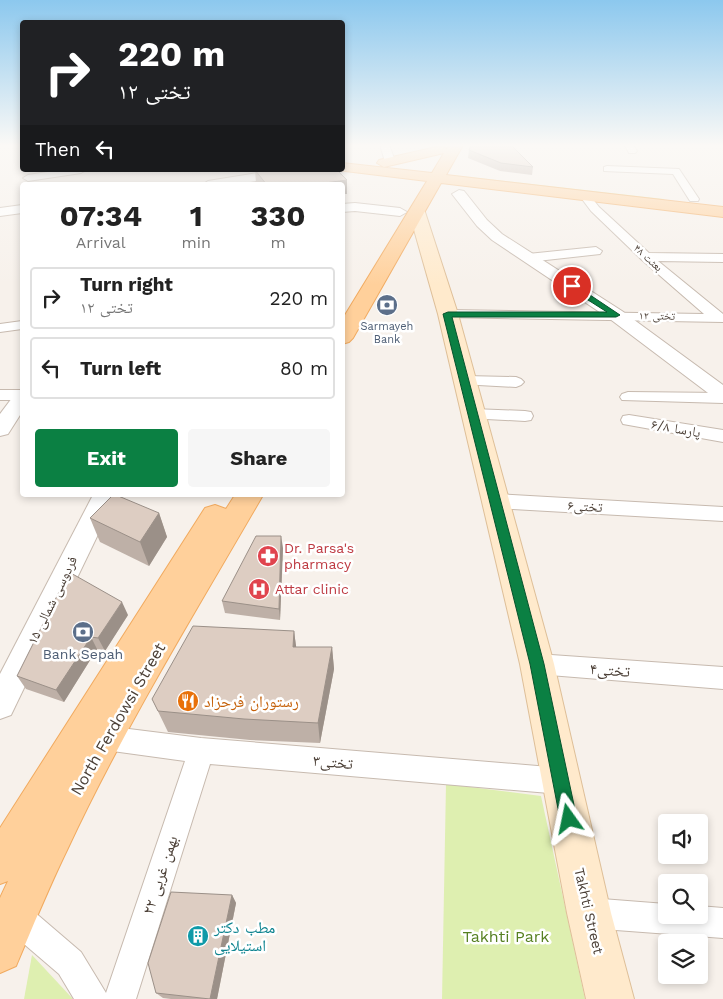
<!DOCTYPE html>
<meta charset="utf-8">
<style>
:root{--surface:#fff;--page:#f6f6f6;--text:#222;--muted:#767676;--line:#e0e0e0;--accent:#0b8043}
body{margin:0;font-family:"Work Sans","Noto Naskh Arabic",sans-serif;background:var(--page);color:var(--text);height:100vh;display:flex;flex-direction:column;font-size:19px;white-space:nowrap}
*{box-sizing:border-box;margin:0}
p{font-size:16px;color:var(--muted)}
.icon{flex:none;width:28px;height:28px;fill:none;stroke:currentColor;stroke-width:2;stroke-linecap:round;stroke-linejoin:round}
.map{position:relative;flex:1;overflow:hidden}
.drawer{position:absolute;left:20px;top:182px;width:325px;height:315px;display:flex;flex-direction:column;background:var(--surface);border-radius:5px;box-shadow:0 2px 8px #0003}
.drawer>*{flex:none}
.top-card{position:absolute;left:20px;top:20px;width:325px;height:152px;border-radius:5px;box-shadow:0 2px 8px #0003;background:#202124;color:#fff;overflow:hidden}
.fabs{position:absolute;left:658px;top:814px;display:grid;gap:10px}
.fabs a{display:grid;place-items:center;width:50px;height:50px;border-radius:5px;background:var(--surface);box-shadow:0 2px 8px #0003;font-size:25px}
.pin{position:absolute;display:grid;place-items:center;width:42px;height:42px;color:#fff;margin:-21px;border:2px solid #fff;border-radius:50%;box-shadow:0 1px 5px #0007}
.me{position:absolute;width:55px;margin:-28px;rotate:348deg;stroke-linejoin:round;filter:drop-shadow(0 0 4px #0008)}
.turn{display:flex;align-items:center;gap:18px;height:105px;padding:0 15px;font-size:22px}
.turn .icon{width:65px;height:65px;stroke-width:2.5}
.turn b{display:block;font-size:35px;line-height:42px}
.then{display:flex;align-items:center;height:48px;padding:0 15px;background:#0003;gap:10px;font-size:19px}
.eta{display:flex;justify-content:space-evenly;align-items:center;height:85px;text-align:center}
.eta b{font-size:30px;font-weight:700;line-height:35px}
.action{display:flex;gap:10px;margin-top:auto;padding:10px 15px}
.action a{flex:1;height:58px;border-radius:5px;background:var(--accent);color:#fff;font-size:20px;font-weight:700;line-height:58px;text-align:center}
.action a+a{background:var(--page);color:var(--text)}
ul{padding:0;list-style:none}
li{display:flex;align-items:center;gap:15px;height:62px;margin:0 10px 8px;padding:0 5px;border:2px solid var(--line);border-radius:5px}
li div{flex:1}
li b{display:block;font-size:19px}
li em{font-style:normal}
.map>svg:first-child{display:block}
</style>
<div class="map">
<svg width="723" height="999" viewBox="0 0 723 999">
<rect width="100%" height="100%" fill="#f7f1eb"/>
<!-- green -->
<g fill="#deefb0">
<path d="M453 175 664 199V201L452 177Z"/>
<path d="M446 784 541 796 585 999H442Z"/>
<path d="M32 955 73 999H24Z"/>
</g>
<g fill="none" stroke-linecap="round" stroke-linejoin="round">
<!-- minor casing -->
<g stroke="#c7baaf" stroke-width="2">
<g id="minor">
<path d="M380 145H389L394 158 391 164H385L383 162 384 158Z"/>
<path d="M625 145H633L637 151 635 153H629Z"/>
<path d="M607 166 679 169 699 199 698 201H690L673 174 604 171V167Z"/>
<path d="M61 170H86L81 173 28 181 23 178 28 175Z"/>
<path d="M584 192 588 193 599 207 649 253 723 254V262L658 261 723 314V322L443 317 441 314 448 310 704 314 642 260 591 211 579 195Z"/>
<path d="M596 247 602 251 600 254 528 262 522 258 528 254Z"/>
<path d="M22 321V329L0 332V324Z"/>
<path d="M465 376 516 377 521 379 524 382 521 385 516 387 460 384 457 381 460 378Z"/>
<rect x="0" y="390" width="22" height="10"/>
<path d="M628 392 723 393V403L622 400 620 397 622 394Z"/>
<path d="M473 409 525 411 531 412 533 416 531 420 525 421 467 418 465 414 467 410Z"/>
<path d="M629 415 723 430V442L623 424 621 420 623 416Z"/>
<path d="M496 494 723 507V521L496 508 489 506 487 501 489 496Z"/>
<path d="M537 654 723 667V689L537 674 529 671 525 664 529 657Z"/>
<path d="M105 726 201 738 561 768 570 772 574 781 570 790 561 794 210 764 136 999H74L59 974 3 926 0 918 3 904 14 900 25 904 81 952 106 993 185 761 105 750 96 747 92 738 96 729Z"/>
<path d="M589 898 666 904V915H699V906L723 908V938L589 928 578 924 574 913 578 902Z"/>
</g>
</g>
<!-- tertiary casing -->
<g stroke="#c7baaf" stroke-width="2">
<g id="tertiary">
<path d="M276 170H305L299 174 231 185H202L208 181Z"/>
<path d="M459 190 464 191 487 220 502 234 622 311 723 385V401L716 399 610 319 492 240 477 226 452 194Z"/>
<path d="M355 203 400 208 407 212 400 216 355 211 342 212V204Z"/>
<path d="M22 205V213L0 216V208Z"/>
<path d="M22 392V412L8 434 0 436V414L15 394Z"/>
<path d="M93 495H117L11 715 0 719V674Z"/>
</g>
</g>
<!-- secondary casing -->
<g stroke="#debf98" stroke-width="2">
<path id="secondary" d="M417 207 423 209 425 212 458 314 554 664 611 913 634 999H586L567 913 520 664 438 314 409 212 411 209Z"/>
</g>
<!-- primary casing -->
<g stroke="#f1aa5f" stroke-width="2">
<g id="primary">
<path d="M449 145H463L446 175 723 207V217L441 183 353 338 349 342 342 344V320L427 181 337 170H342V163L432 173 444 153 384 167 377 163 379 160 441 146 447 149Z"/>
<path d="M235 495H263C196 611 125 726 68 848 49 887 33 926 16 966L0 973V898L8 881 0 884V828L205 508 215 505 226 509Z"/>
</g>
</g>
<!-- minor -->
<use href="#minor" fill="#fff" fill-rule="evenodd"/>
<!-- tertiary -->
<use href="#tertiary" fill="#fff" fill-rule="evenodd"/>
<!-- secondary -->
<use href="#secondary" fill="#ffeacc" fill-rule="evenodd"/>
<!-- primary -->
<use href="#primary" fill="#ffd09b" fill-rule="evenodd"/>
</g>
<!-- wall -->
<g fill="#beb0a7">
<path d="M469 150 533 167 532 175 500 171 468 158Z"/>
<path d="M255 170H337L347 180V194H342V185H258L256 183Z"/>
<path d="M159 513 167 537 149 566 100 542 90 518Z"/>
<path d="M283 548 280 620 225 613 222 601Z"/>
<path d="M128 615 105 651 97 649 64 702 26 689 17 676Z"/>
<path d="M294 631 296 647H332L334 669 320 743 250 740 168 732 152 699Z"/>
<path d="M232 895 236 903 217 999H171L163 998 156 993Z"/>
</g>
<!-- shaded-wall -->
<g fill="#9b9088">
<path d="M347 180V194H342V185H310Z"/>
<path d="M159 513 167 537 149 566 140 542Z"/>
<path d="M281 536 283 548 280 620 279 609Z"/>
<path d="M122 602 128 615 105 651 98 638Z"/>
<path d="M294 631 297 653 293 647Z"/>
<path d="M91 637 97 649 64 702 56 690Z"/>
<path d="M332 647 334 669 320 743 318 723Z"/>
<path d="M232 895 236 903 217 999H210Z"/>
</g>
<!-- building -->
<g fill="#ddcdc2" stroke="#9b9088">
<path d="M471 145H511L533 167 501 163 469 150Z"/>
<path d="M255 170H337L347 180 310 185H267Z"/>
<path d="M113 495H116L159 513 140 542 90 518Z"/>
<path d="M256 536H281L279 609 222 601Z"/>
<path d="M69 572 122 602 98 638 91 637 56 690 17 676Z"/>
<path d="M193 626 294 631 293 647H332L318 723 244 719 158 711 152 699Z"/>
<path d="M171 892 232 895 210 999 156 993 148 963Z"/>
</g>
<!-- sky -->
<linearGradient id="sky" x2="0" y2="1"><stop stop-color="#8cc8ee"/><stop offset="0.51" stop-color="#fbf9f6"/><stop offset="1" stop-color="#fbf9f6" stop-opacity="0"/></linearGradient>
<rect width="723" height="285" fill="url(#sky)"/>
<!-- route -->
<path fill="#0b8043" stroke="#07532c" d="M569 285H575L620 315 616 317H452L544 664 577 819 575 825 569 827 563 825 560 819 530 664 443 314 448 312H607L569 288Z"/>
<!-- icons -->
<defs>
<g id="bank-disc" transform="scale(1.125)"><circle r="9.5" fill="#5c6f8a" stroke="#fff"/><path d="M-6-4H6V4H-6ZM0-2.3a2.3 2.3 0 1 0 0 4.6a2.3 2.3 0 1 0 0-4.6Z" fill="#fff"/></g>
<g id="pharmacy-disc" transform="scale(1.125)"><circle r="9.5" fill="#e0444e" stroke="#fff"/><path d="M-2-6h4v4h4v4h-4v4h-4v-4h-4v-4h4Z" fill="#fff"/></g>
<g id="hospital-disc" transform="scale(1.125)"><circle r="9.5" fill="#e0444e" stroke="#fff"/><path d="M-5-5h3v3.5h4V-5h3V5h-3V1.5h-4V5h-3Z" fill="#fff"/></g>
<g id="restaurant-disc" transform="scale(1.125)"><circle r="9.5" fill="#e8710a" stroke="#fff"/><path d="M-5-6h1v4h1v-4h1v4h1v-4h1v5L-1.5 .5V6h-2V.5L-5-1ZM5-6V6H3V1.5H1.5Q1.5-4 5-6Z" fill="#fff"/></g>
<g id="building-disc" transform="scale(1.125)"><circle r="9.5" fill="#0f9aa8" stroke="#fff"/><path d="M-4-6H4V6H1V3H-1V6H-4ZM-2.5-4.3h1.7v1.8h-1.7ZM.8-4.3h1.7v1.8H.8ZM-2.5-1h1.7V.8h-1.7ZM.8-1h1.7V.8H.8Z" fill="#fff"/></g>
</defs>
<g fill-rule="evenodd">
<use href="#bank-disc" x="387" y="305"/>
<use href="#pharmacy-disc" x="268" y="556"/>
<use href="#hospital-disc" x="259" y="589"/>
<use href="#bank-disc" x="83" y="632"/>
<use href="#restaurant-disc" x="188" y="701"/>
<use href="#building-disc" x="198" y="936"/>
</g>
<g text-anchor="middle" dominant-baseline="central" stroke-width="5" stroke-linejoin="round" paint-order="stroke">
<!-- far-street labels -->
<g font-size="11" fill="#4c4037" stroke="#fff">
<text transform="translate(648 258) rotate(42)">بعثت ۴۸</text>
<text transform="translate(657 316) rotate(1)">تختی ۱۲</text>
</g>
<!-- far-service labels -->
<g font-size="11" fill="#4e5e75" stroke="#fff">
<text x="387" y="326">Sarmayeh<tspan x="387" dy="13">Bank</tspan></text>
</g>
<!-- street labels -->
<g font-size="14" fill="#4c4037" stroke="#fff">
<text transform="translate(676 428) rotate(10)">پارسا ۶/۸</text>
<text transform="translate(585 506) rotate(3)">تختی۶</text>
<text transform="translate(52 600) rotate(-64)">فردوسی شمالی ۱۵</text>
<text transform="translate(589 911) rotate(77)">Takhti Street</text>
</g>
<!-- health labels -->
<g font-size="14" fill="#be3a42" stroke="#fff" text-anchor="start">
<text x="284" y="548">Dr. Parsa's<tspan x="284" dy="16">pharmacy</tspan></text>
<text x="275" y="589">Attar clinic</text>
</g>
<!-- service labels -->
<g font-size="14" fill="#4e5e75" stroke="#fff">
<text x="83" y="654">Bank Sepah</text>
</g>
<!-- near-street labels -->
<g font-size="16" fill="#4c4037" stroke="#fff">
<text transform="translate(610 670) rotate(4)">تختی۴</text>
<text transform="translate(118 719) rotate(-60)">North Ferdowsi Street</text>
<text transform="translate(333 762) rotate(5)">تختی۳</text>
<text transform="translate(160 875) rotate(-72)">۲۲ بهمن غربی</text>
</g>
<!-- near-food labels -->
<g font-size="16" fill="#c56008" stroke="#fff" text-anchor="start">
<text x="204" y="701">رستوران فرحزاد</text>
</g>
<!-- near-culture labels -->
<g font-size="16" fill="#0d838f" stroke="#fff" text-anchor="start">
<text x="214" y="927">مطب دکتر<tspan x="214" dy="18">استیلایی</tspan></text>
</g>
<!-- near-park labels -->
<g font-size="16" fill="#568021" stroke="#fff">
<text x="506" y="936">Takhti Park</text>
</g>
</g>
</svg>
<div class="fabs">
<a><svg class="icon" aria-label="sound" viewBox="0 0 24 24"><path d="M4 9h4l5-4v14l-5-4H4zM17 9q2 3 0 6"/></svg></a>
<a><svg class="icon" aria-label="search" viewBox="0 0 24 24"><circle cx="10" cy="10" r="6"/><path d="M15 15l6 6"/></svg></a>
<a><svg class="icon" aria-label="layers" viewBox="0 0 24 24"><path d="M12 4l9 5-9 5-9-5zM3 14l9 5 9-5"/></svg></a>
</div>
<div class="pin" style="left:572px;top:286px;background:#d93025"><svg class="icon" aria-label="arrive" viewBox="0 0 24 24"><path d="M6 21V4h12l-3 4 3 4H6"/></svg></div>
<svg class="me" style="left:569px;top:819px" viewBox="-20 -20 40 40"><path d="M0-17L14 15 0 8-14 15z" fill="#0b8043" stroke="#fff" stroke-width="4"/></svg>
<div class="top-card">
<div class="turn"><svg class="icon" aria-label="right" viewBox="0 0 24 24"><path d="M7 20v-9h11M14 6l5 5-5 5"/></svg><div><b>220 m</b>تختی ۱۲</div></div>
<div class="then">Then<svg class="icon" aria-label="left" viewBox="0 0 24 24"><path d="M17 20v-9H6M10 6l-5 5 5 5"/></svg></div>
</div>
<section class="drawer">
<div class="eta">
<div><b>07:34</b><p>Arrival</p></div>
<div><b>1</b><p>min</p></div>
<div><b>330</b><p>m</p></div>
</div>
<ul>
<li><svg class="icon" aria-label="right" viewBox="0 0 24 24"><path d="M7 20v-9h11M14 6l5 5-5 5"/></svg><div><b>Turn right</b><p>تختی ۱۲</p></div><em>220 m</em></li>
<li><svg class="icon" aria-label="left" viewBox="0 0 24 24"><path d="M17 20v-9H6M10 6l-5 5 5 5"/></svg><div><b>Turn left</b></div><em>80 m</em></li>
</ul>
<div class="action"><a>Exit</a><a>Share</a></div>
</section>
</div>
